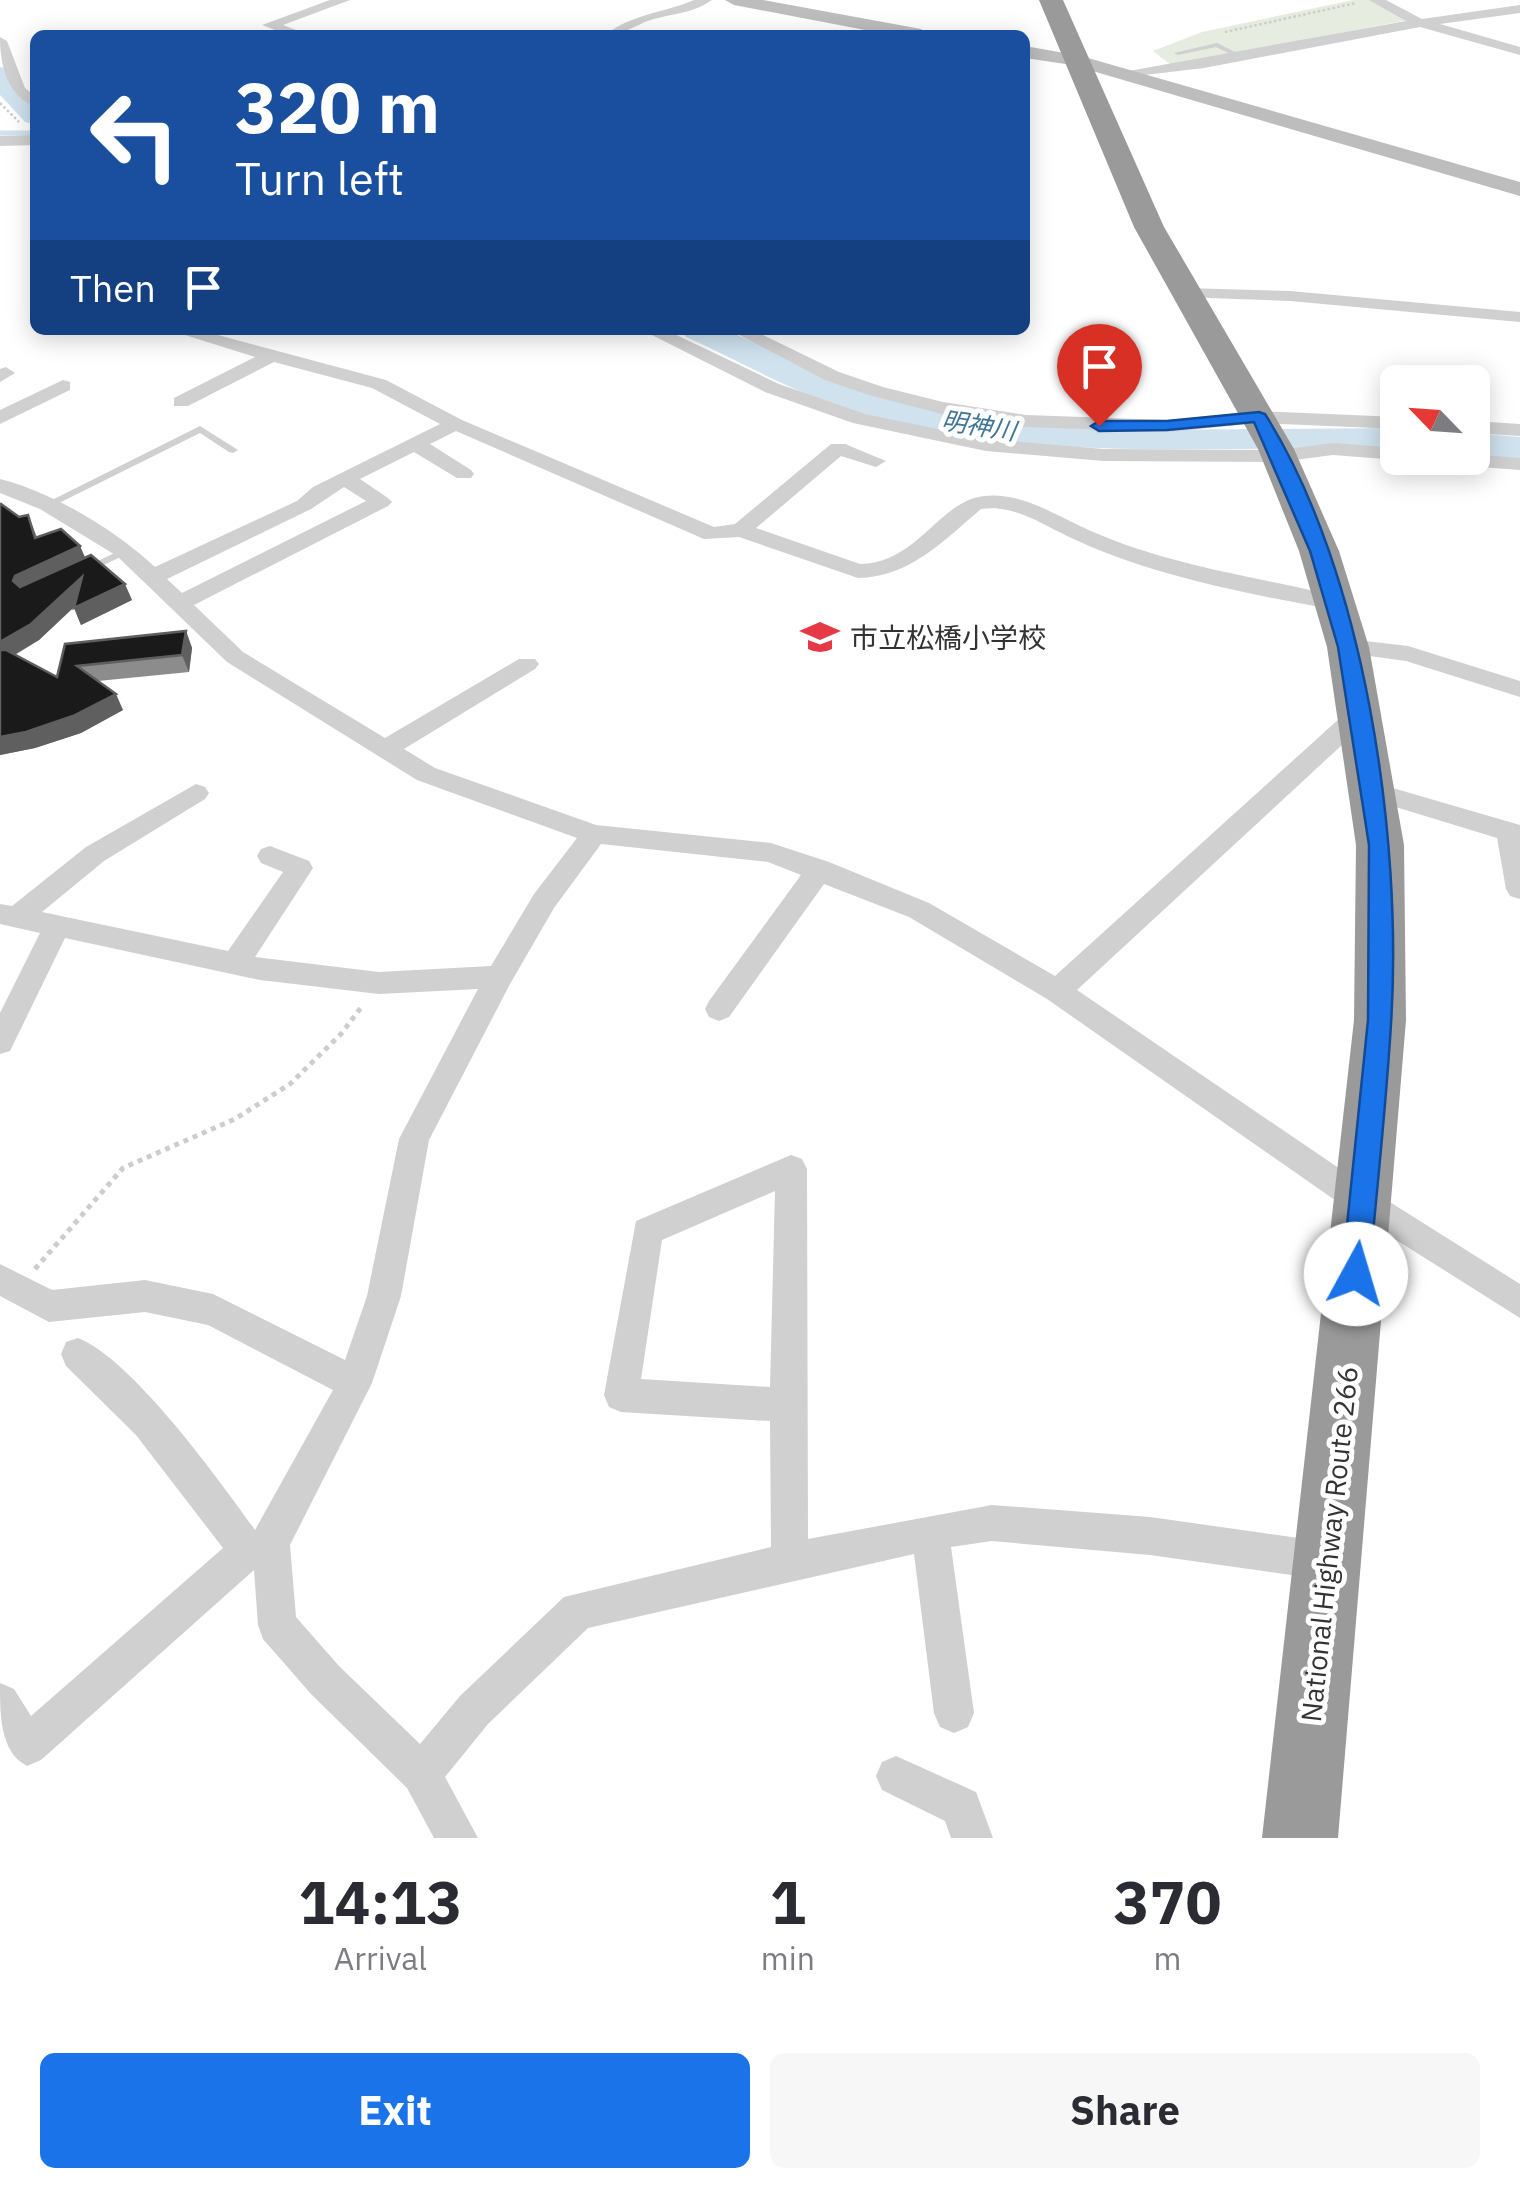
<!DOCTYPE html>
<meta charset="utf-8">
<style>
:root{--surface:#fff;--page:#f7f7f7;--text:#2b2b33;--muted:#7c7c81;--accent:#1a73e8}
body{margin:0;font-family:"IBM Plex Sans","Noto Sans JP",sans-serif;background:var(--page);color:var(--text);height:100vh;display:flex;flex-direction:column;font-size:38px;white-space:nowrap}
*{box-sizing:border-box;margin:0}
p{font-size:32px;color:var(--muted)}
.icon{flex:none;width:55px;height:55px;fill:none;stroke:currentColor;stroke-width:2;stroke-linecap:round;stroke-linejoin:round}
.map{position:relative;height:1838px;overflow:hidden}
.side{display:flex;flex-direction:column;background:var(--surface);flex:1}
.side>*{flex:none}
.hud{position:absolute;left:30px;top:30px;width:1000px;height:305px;border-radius:15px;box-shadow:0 5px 25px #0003;background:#1a4fa0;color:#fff;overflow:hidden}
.needle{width:65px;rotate:295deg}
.fabs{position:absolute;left:1380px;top:365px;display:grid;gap:20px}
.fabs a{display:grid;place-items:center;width:110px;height:110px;border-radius:15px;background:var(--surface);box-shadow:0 5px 25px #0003;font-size:50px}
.pin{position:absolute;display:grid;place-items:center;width:85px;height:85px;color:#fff;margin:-102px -42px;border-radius:50% 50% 50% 0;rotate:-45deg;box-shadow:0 0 10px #0007}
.pin .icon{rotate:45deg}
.me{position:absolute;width:110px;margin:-55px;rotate:6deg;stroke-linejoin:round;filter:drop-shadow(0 0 8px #0008)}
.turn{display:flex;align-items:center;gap:35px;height:210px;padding:0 40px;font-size:45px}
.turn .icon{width:130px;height:130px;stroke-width:2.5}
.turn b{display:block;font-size:70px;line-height:85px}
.then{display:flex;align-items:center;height:95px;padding:0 40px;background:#0003;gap:20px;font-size:38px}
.eta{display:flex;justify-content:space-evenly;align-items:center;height:170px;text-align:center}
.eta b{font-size:60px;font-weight:700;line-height:70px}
.action{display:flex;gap:20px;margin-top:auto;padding:20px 40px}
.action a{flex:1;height:115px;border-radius:15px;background:var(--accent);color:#fff;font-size:40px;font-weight:700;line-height:115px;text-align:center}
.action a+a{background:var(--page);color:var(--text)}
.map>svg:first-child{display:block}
</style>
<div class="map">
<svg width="1520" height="1838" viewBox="0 0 1520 1838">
<rect width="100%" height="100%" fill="#fff"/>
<!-- green -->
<path fill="#e6ecdf" d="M1353 0H1369L1408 20 1171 65 1153 51 1202 32Z"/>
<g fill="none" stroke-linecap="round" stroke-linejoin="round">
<!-- stream -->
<path stroke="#cfe2ee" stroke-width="5" d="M0 133H35"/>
<!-- river -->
<g fill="#cfe2ee" fill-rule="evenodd">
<path d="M0 67 9 69 35 102V124L25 122 0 95Z"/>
<path d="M681 330H726L863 391 942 411 1012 422 1118 430 1398 428V450C1210 443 1046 466 860 413 799 396 744 363 686 337Z"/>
<path d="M1472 433 1520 437V459L1472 455Z"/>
</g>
<!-- path-far1 -->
<g stroke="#cdcdcd" stroke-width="2.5" stroke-dasharray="2.5 2.5" stroke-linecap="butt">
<path d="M1225 32 1356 3"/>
<path d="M0 103 19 122"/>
</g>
<!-- path -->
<path stroke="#cdcdcd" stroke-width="5" stroke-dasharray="5 5" stroke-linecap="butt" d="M35 1269 123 1168 235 1119 290 1084 341 1034 363 1005"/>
<!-- lane -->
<g fill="#d0d0d0" fill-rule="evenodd">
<path d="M1217 43 1243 56 1237 57 1216 47 1178 55 1174 53Z"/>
<path d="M200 426 238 450 233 453 229 452 200 433 51 507H43L42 505Z"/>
<path d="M125 548 130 551 129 553 89 572 85 573 79 570Z"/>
</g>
<!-- street -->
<g fill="#d0d0d0" fill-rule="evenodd">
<path d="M330 0H350L283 25 309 35H288L262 25Z"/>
<path d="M694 0H712C695 12 678 13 658 18 638 22 627 35 605 35 632 14 663 13 694 0Z"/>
<path d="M1369 0H1386L1422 19 1520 5V13L1440 24 1520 47V55L1420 27 1204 68 1119 78 1112 74 1406 21Z"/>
<path d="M0 37 7 41 25 88 35 96V107C7 95 0 65 0 37Z"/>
<path d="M35 135V145L0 146V136Z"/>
<path d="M1186 288 1290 291 1520 312V322L1290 301 1180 297V289Z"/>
<path d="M169 330H199L386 380 462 420 714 527 735 524 831 444H845L886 461 876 467 841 456 756 528 860 564C918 563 939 501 984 496 1017 492 1049 511 1078 525 1163 566 1253 575 1343 598L1346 603 1343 608 1335 610C1245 593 1151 576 1067 536 1040 523 1012 504 981 509 943 541 910 577 858 578L739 537 704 539 456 431 430 444 471 470 474 474 471 478H457L414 452 360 479 388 498 392 502 388 506 194 605 243 652 385 738 519 659H535L539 664 535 669 404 749 435 768 596 825 771 843 829 862 929 903 1055 976 1351 708H1369L1372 714 1369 720 1077 990 1374 1192 1520 1284V1318L1352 1212 1047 999 909 917 824 884 729 1017 719 1021 709 1017 705 1009 709 1001 801 875 768 862 601 844 554 908 510 984 429 1140 401 1296 372 1383 290 1545 296 1617 339 1666 420 1744 460 1696 564 1597 771 1547 770 1421 621 1412 609 1407 604 1395 636 1221 791 1155 802 1159 807 1169 808 1539 992 1505 1150 1517 1327 1542 1340 1548 1346 1561 1340 1574 1327 1580 1150 1555 992 1541 951 1547 974 1713 968 1727 954 1733 940 1727 934 1713 914 1554 588 1628 488 1724 445 1777 478 1838H434L407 1788 311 1694 263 1639 258 1625 254 1570 41 1760 27 1766C0 1752 0 1715 0 1683L14 1689 31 1716 223 1548 136 1435 66 1366 61 1354 66 1342 78 1338C133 1360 219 1480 255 1530L333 1390 208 1325 145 1312 49 1322 0 1296V1264L52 1290 145 1280 213 1294 345 1360 367 1296 399 1139 478 989 379 994 260 980 65 938 10 1051 0 1054V1013L40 933 0 924V904L12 906 86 847 196 784 205 787 209 793 205 799 104 861 42 912 228 951 283 872 261 863 257 856 261 849 270 846 309 861 313 868 255 957 379 972 491 966 534 894 577 838 417 780 227 662 117 556 40 509 0 493V479C54 493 114 529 155 567L297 501 313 487 440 424 372 388 274 362 188 406H174V398L255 357ZM344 487 366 501 182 593 167 579 311 509ZM775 1191 770 1387 641 1379 662 1240Z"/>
<path d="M642 330H666L779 384 865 414 986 439 1104 449 1279 450 1333 443 1398 448V458H1406L1398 460 1333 455 1279 462 1104 461 986 451 853 423 765 392Z"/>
<path d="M730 330H753L839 372 883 387 943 402 1026 415 1167 420 1259 411 1398 417V429L1259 423 1167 432 1026 427 942 414 869 395 825 380Z"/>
<path d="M6 367 15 373 0 382V369Z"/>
<path d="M63 380 70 382V390L0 424V410Z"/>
<path d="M1472 421 1520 424V436L1472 433Z"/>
<path d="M1472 454 1520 458V470L1441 464 1431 458H1472Z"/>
<path d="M1348 639 1408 646 1520 681V697L1406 661 1340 652 1336 647 1340 642Z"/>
<path d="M1372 782 1520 825V899L1510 896 1506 889 1497 838 1363 797 1359 791 1363 785Z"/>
<path d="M896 1756 976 1792 993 1838H951L945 1821 882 1790 876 1776 882 1762Z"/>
</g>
<!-- secondary -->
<g fill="#bdbdbd" fill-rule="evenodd">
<path d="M725 0H763L921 29 930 35H891L734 5Z"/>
<path d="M1025 46 1081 56 1520 182V196L1072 65 1025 58Z"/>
</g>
<!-- highway -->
<path fill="#9a9a9a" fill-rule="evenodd" d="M1039 0H1063L1164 227 1294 449 1339 551 1369 647 1404 845 1406 1020 1338 1838H1262L1354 1020 1356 845 1327 647 1299 551 1258 449 1134 227Z"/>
</g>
<!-- wall -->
<path fill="#8c8c8c" d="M28 515 37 537 80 546 85 558 132 600 81 625 74 607 39 640 15 655 57 677 65 644 186 631 192 648 189 672 98 681 123 710 81 733 35 748 0 755 19 517Z"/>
<!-- shaded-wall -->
<g fill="#5f5f5f">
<path d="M80 546 87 562 22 593 13 581 15 576Z"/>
<path d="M82 577 89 593 39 640 0 663V642Z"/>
<path d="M125 584 132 600 81 625 74 608Z"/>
<path d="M186 631 192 648 189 672 182 655Z"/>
<path d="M116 694 123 710 81 733 35 748 0 755V737Z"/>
</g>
<!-- building -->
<g fill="#1a1a1a" stroke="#5f5f5f" stroke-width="2.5">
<path d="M1 504 19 517 28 515 35 538 61 529 80 546 15 576 13 581 20 587 91 555 125 584 74 608 82 577 31 624 0 642V505Z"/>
<path d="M186 631 182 655 77 666 116 694 73 716 26 732 0 737V650H6L57 677 65 644Z"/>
</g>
<!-- route -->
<path fill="#1a73e8" stroke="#114b97" stroke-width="2.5" d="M1259 412 1265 414C1365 572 1403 839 1391 1024 1386 1107 1377 1190 1369 1274L1365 1283 1356 1286 1346 1283 1342 1274 1368 1020 1369 845 1338 647 1310 551 1254 422 1167 430 1099 431 1091 426 1099 421H1167Z"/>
<!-- icons -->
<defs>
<g id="school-bare" transform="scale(3)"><path d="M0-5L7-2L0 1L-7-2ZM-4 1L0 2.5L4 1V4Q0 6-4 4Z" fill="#e63946" stroke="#fff" stroke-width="2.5" paint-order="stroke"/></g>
</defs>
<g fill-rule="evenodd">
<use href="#school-bare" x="820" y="637"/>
</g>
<g text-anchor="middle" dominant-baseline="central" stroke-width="10" stroke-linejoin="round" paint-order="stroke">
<!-- far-water labels -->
<g font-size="25" font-style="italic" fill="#3f7597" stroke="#fff">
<text transform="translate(979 425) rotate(9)">明神川</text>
</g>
<!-- poi labels -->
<g font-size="28" fill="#333" stroke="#fff" text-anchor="start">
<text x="850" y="637">市立松橋小学校</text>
</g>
<!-- street labels -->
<g font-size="28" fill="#333" stroke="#fff">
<text transform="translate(1329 1544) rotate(-84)">National Highway Route 266</text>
</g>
</g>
</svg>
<div class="fabs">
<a><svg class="needle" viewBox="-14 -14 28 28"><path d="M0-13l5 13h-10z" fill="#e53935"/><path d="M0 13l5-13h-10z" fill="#7c7c81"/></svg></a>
</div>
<div class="pin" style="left:1099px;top:426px;background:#d93025"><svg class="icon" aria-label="arrive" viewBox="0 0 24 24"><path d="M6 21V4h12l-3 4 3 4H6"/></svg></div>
<svg class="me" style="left:1356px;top:1274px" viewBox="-20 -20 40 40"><circle r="19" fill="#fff"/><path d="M0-13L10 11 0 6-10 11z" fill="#1a73e8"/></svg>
<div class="hud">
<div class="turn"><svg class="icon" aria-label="left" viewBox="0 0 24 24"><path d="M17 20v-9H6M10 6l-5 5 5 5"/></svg><div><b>320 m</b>Turn left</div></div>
<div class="then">Then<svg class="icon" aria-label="arrive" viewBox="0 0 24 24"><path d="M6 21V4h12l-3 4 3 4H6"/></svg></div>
</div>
</div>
<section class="side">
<div class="eta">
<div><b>14:13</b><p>Arrival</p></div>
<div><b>1</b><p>min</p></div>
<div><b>370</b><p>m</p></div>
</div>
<div class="action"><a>Exit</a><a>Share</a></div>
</section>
